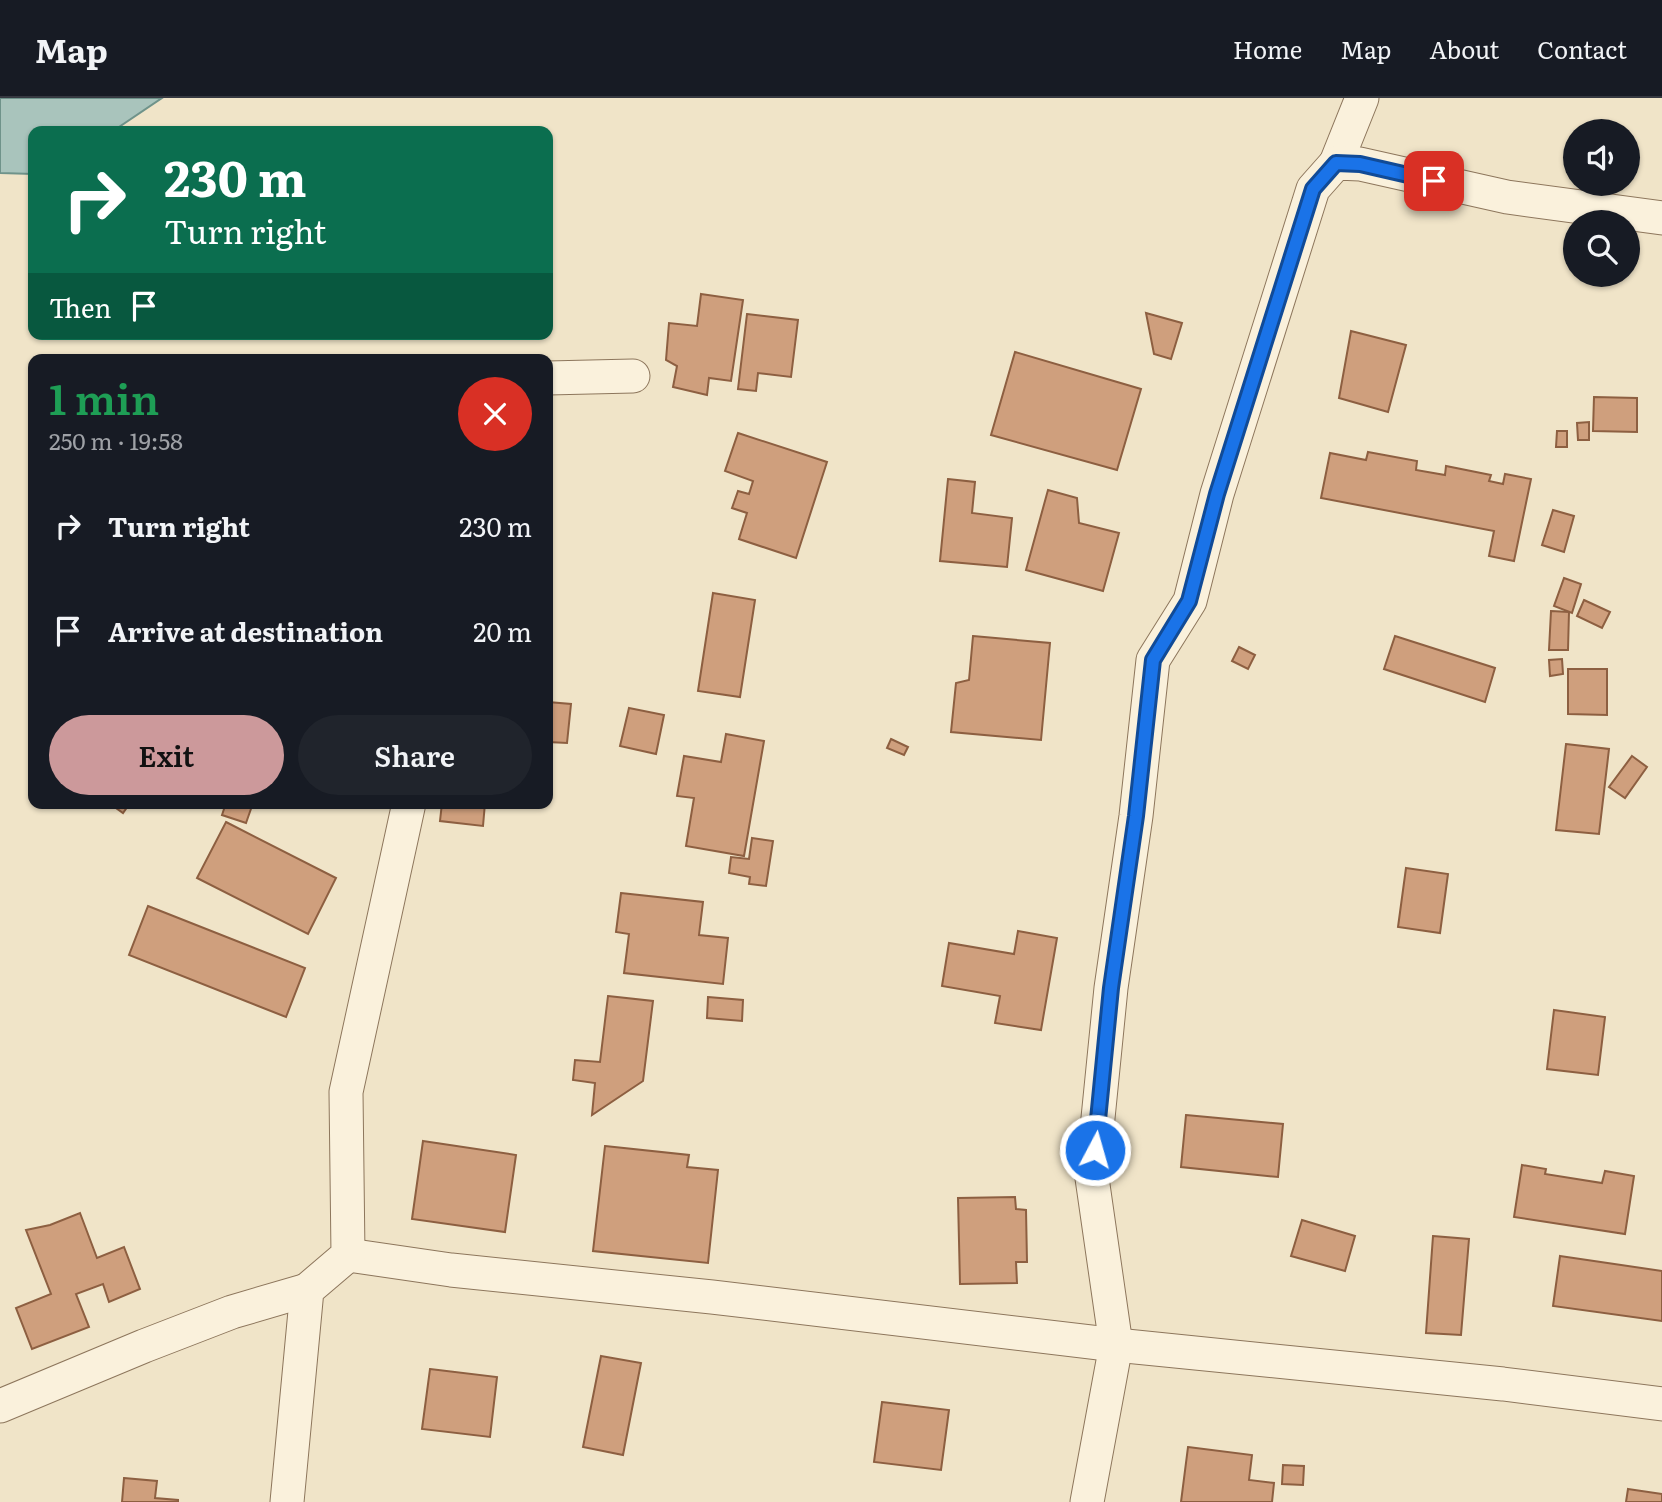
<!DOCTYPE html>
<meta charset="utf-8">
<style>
:root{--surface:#171b24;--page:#20242c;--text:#f1f3f6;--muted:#9ea1a6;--line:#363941;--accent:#cc999b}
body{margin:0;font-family:Literata,serif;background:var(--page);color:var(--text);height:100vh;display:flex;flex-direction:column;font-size:26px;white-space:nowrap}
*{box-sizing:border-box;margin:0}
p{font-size:23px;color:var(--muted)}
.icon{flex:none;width:38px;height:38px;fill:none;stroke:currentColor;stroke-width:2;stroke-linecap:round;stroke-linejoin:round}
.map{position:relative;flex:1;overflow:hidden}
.side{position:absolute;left:28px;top:256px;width:525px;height:455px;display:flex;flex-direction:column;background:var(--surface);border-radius:14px;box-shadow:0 2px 5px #0004}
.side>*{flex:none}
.hud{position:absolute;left:28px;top:28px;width:525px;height:214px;border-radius:14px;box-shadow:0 2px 5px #0004;background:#0b6e4f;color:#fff;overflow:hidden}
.buttons{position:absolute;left:1563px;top:21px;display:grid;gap:14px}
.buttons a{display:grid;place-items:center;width:77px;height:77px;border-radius:50%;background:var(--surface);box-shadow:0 2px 5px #0004;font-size:35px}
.pin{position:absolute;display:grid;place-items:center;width:60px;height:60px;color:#fff;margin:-30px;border-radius:14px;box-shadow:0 4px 10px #0006}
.me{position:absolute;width:77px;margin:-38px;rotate:6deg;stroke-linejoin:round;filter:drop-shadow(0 0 5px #0008)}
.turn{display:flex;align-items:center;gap:24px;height:147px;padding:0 21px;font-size:32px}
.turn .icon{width:91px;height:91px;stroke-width:2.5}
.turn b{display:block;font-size:49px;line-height:60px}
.then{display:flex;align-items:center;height:66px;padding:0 21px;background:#0003;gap:14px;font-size:26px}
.round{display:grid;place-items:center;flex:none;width:74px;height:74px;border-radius:37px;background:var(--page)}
.head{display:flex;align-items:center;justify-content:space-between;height:119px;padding:0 21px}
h1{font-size:42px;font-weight:600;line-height:52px;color:#1e9e55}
.button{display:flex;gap:14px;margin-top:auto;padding:14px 21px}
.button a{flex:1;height:80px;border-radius:42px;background:var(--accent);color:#111;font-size:28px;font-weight:600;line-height:80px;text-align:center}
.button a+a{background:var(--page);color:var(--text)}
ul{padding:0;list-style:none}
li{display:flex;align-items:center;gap:21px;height:105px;padding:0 21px}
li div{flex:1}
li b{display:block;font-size:26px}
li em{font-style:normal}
header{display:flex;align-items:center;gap:42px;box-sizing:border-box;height:98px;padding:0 35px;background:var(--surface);border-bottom:2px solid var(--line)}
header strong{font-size:33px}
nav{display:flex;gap:38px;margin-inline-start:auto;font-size:24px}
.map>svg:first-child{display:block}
</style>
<header>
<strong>Map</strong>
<nav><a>Home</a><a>Map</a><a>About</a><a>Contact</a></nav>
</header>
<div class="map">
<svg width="1662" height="1404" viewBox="0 0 1662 1404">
<rect width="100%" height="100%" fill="#f0e4c8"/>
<!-- water -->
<path fill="#a9c4bc" stroke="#6f938a" stroke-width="2" d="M0 0H162L113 33H33V76L0 75Z"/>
<!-- building -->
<g fill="#cf9f7d" stroke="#8d5f41" stroke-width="2">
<path d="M701 196 743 202 731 283 709 280 707 297 673 289 677 268 666 262 669 225 697 228Z"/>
<path d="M1146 215 1182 225 1171 261 1154 256Z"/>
<path d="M747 216 798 222 791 279 758 275 756 293 738 291Z"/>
<path d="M1351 233 1406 247 1388 314 1339 300Z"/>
<path d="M1015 254 1141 291 1117 372 991 337Z"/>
<path d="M1594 299 1637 300V334L1593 333Z"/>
<path d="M1589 324V342H1578L1577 325Z"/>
<path d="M1557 333H1567V349H1556Z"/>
<path d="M738 335 827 364 796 460 739 441 747 415 732 410 738 393 749 396 753 383 725 373Z"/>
<path d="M1368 354 1417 363 1416 372 1445 377 1446 368 1491 377 1489 383 1503 386 1505 376 1531 381 1514 463 1489 458 1494 433 1321 400 1330 355 1366 362Z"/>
<path d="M948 381 975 384 972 415 1012 420 1007 469 940 463Z"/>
<path d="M1048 392 1077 400 1079 425 1119 435 1103 493 1026 472Z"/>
<path d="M1553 412 1574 418 1564 454 1542 447Z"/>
<path d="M1564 480 1581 486 1572 515 1554 508Z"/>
<path d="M713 495 755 502 740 599 698 593Z"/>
<path d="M1584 502 1610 514 1602 530 1577 518Z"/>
<path d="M1551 513 1569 514 1568 552H1549Z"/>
<path d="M973 538 1050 545 1041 642 951 634 956 585 969 582Z"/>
<path d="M1395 538 1495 570 1485 604 1384 571Z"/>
<path d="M1239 549 1255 557 1248 571 1232 563Z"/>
<path d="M1562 561 1563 576 1550 578 1549 562Z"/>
<path d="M1568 571H1607V617L1568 616Z"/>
<path d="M548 604 571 606 567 645 548 644Z"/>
<path d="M629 610 664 617 656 656 620 648Z"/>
<path d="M726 636 764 643 744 758 686 748 694 700 677 698 684 658 721 664Z"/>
<path d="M891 641 908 649 904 657 887 650Z"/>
<path d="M1566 646 1609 651 1599 736 1556 732Z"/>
<path d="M1632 658 1647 669 1625 700 1609 689Z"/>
<path d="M109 705H130L123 715Z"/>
<path d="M226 705H253L246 725 222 717Z"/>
<path d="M442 705H485L483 728 440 723Z"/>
<path d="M226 724 336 780 308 836 197 780Z"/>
<path d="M752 740 773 743 766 788 749 786 750 779 729 775 731 759 749 761Z"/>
<path d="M1406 770 1448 776 1440 835 1398 829Z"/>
<path d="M621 795 703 804 699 837 728 840 723 886 624 875 629 836 616 834Z"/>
<path d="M148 808 305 870 286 919 129 857Z"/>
<path d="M1018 833 1057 840 1041 932 995 925 1000 898 942 888 949 845 1014 856Z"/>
<path d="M608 898 653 903 643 983 592 1017 595 985 573 982 575 962 600 964Z"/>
<path d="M708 899 743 902 742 923 707 920Z"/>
<path d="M1554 912 1605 919 1598 977 1547 971Z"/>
<path d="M1186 1017 1283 1026 1278 1079 1181 1069Z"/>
<path d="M423 1043 516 1057 505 1134 412 1121Z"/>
<path d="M605 1048 689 1057 687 1069 718 1072 708 1165 593 1153Z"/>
<path d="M1522 1067 1546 1071 1545 1076 1602 1085 1605 1073 1634 1078 1625 1136 1514 1119Z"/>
<path d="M1015 1099 1016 1111 1026 1112 1027 1164H1016L1017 1185 960 1186 958 1100Z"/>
<path d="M80 1115 97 1160 124 1149 140 1191 109 1204 103 1186 76 1196 89 1229 32 1251 16 1210 51 1196 26 1132 50 1127Z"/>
<path d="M1302 1122 1355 1138 1345 1173 1291 1158Z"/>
<path d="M1433 1138 1469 1141 1461 1237 1426 1235Z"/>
<path d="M1560 1158 1662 1173V1223L1553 1208Z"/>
<path d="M601 1258 641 1265 623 1357 583 1349Z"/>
<path d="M430 1271 497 1279 490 1339 422 1331Z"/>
<path d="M882 1304 949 1312 941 1372 874 1364Z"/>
<path d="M1188 1349 1252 1357 1249 1382 1274 1385 1272 1404H1181Z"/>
<path d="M1283 1367 1304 1368 1303 1387 1282 1386Z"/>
<path d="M124 1380 157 1383 155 1400 178 1402V1404H122Z"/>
<path d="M1628 1391 1662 1396V1404H1626Z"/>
</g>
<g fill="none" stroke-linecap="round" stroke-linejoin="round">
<!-- street casing -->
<g stroke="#8d765c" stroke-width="35">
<g id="street">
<path d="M1336 65 1362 0"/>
<path d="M548 280 633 278"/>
<path d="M348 1157 451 1172 712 1199 1116 1247 1503 1286 1662 1306"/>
<path d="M0 1308 144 1248 232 1214 307 1192"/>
<path d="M287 1404 307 1192 348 1157 346 994 409 705"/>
<path d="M1087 1404 1116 1247 1092 1080 1111 890 1136 718 1153 562 1190 503 1217 396 1313 91 1336 65 1360 66 1507 99 1662 120"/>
</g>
</g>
<!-- street -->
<use href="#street" stroke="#faf1dc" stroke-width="33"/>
</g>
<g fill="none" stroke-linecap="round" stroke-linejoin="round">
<!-- route casing -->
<g stroke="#114b97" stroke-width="18">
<path id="route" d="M1095 1052 1111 890 1136 718 1153 562 1189 503 1217 396 1313 91 1336 65 1360 66 1434 83"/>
</g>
<!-- route -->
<use href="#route" stroke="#1a73e8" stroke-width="12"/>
</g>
</svg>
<div class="buttons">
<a><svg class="icon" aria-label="sound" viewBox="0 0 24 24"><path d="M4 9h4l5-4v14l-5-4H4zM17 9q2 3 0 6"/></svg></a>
<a><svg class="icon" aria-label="search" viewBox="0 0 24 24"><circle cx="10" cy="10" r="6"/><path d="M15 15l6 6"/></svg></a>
</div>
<div class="pin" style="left:1434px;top:83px;background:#d93025"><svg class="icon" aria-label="arrive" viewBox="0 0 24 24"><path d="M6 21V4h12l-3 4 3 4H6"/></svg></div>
<svg class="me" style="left:1095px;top:1052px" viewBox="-20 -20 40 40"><circle r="17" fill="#1a73e8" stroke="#fff" stroke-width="3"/><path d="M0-11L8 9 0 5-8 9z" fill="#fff"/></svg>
<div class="hud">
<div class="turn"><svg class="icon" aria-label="right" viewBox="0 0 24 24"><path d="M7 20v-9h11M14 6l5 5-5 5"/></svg><div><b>230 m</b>Turn right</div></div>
<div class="then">Then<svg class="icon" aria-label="arrive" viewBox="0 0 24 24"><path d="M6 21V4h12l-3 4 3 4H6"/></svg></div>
</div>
<section class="side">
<div class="head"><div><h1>1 min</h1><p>250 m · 19:58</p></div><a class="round" style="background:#d93025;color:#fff"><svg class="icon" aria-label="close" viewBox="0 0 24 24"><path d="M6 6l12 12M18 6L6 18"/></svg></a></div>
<ul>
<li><svg class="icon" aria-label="right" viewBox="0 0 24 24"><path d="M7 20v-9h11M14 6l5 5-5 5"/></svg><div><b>Turn right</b></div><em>230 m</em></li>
<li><svg class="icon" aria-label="arrive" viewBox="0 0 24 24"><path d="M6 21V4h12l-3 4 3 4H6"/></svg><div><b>Arrive at destination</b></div><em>20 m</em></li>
</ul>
<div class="button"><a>Exit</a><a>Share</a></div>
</section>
</div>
